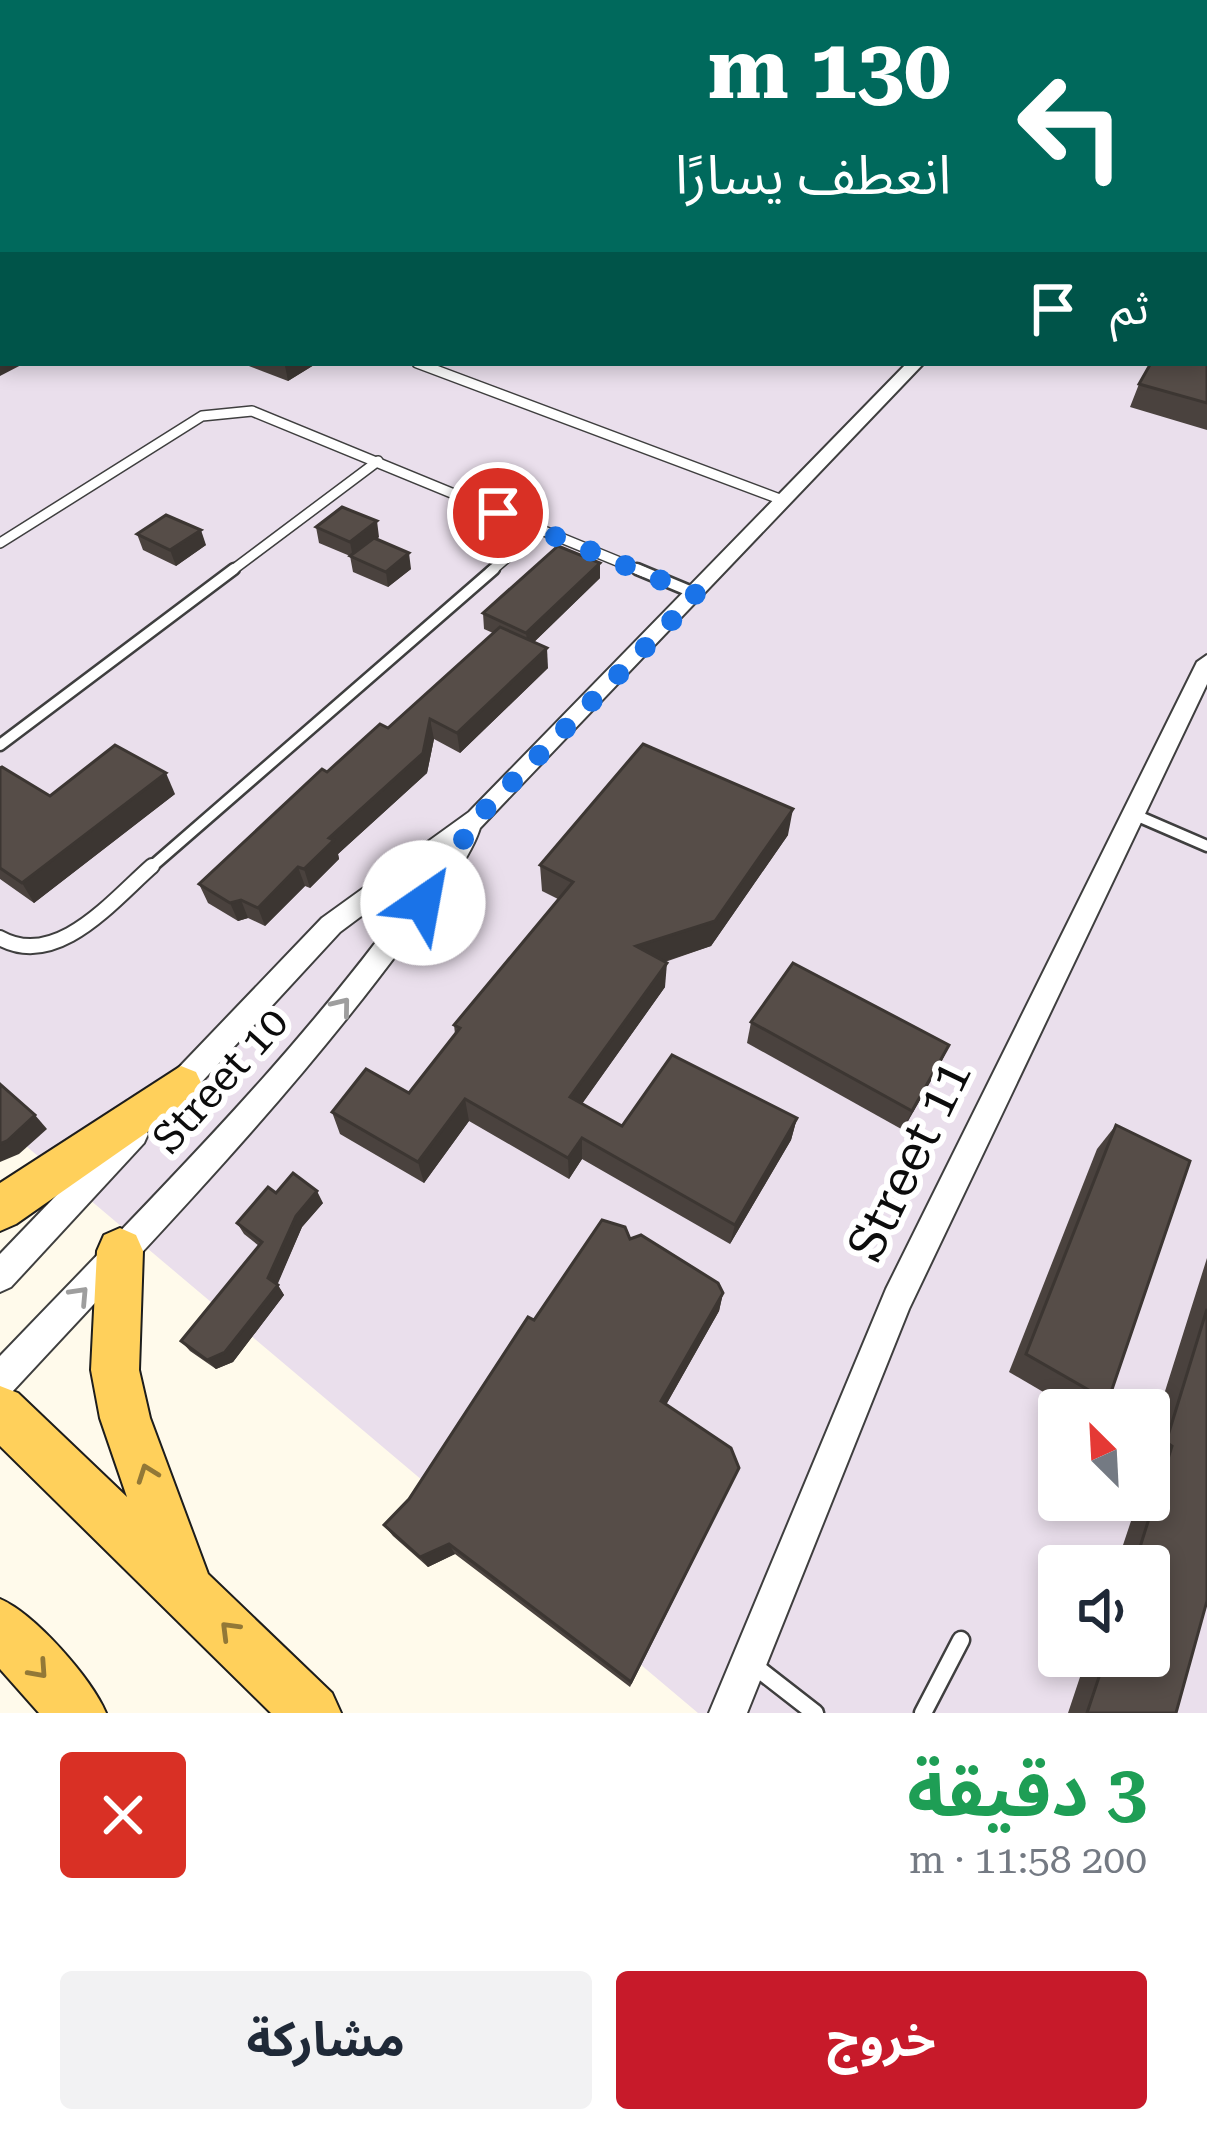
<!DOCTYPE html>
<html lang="ar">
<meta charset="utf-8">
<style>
:root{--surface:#fff;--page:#f2f2f3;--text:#1f2937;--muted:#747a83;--accent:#c71a2a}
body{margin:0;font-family:"Roboto Serif","Noto Sans Arabic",serif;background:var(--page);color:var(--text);direction:rtl;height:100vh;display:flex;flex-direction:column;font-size:45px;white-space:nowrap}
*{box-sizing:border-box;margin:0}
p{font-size:39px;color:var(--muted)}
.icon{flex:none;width:66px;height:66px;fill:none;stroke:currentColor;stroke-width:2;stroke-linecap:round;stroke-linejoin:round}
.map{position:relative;height:1713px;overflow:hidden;direction:ltr}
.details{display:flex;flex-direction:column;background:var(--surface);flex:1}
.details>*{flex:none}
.top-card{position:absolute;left:0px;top:0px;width:1209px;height:366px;box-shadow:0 6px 18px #0003;direction:rtl;background:#00695c;color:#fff;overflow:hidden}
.needle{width:78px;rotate:336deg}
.buttons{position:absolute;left:1038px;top:1389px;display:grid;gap:24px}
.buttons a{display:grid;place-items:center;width:132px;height:132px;border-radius:12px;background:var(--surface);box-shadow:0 6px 18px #0003;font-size:60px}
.pin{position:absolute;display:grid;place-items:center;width:102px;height:102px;color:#fff;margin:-51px;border:6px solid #fff;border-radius:50%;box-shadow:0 3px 12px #0007}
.me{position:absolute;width:132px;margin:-66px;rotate:33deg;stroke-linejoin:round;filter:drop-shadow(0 0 9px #0008)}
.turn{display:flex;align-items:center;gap:42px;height:252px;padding:0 60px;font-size:54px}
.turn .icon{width:156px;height:156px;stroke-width:2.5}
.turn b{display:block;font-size:84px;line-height:102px}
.then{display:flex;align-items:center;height:114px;padding:0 60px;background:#0003;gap:24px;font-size:45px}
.round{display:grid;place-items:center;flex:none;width:126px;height:126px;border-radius:12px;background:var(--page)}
.head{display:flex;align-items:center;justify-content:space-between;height:204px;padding:0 60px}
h1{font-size:72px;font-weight:700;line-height:90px;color:#1e9e55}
.primary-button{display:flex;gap:24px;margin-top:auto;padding:24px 60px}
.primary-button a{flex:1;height:138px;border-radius:12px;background:var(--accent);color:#fff;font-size:48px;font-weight:700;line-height:138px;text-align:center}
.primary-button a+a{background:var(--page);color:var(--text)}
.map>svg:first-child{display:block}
</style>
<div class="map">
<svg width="1207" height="1713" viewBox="0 0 1207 1713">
<rect width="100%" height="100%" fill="#fffaeb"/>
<!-- industrial -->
<path fill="#eadfec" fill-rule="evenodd" d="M0 0H1207V1713H698L0 1124ZM3 3H1206V363H3ZM1059 1410H1149V1500H1059ZM1059 1566H1149V1656H1059Z"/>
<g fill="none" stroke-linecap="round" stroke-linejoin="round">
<!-- lane-far3 casing -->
<g stroke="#3f3f3f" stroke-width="12">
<g id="lane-far3">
<path d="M417 363 785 501"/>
<path d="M0 543 202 416 252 411 644 572"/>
<path d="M230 572 378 461"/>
<path d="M490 572 538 531"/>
</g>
</g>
<!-- lane-far2 casing -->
<g stroke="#3f3f3f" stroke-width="15">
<g id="lane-far2">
<path d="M637 569 697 594"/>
<path d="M0 745 234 569"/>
<path d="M1133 814 1207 846"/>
<path d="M149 869 494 569"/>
</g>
</g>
<!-- lane-far1 casing -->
<g stroke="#3f3f3f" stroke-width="18">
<path id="lane-far1" d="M0 938C57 970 113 900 152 866"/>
</g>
<!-- lane casing -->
<g stroke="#3f3f3f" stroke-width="21">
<g id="lane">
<path d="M752 1664 815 1713"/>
<path d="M923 1713 961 1640"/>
</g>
</g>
<!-- street casing -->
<g stroke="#3f3f3f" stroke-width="4">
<g id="street">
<path d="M1207 56V63H1206V56Z"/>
<rect x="1206" y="227" width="1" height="8"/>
<path d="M907 363H924L480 828C469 863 428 912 405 943 287 1103 147 1246 12 1392L0 1396V1356C151 1198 310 1044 434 862L340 932 185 1100 175 1104 165 1100 161 1091 165 1082 322 918 469 812Z"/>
<path d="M1207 655V684L909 1309 747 1713H709L886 1289 1197 662Z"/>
<path d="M134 1121 144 1125 148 1134 144 1143 11 1287 0 1292V1254L124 1125Z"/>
</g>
</g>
<!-- primary casing -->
<g stroke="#1d1d1d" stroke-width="4">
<g id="primary">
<path d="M181 1066 196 1072 202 1085 196 1098 16 1224 0 1231V1183Z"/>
<path d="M120 1228 136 1235 143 1251 139 1370 150 1418 208 1574 332 1693 341 1713H271L0 1446V1386L18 1393 127 1497 100 1418 91 1370 97 1251 104 1235Z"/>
<path d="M0 1599C35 1614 91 1678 106 1713H39L0 1669Z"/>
</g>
</g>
<!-- lane-far3 -->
<use href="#lane-far3" stroke="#fff" stroke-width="9"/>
<!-- lane-far2 -->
<use href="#lane-far2" stroke="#fff" stroke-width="10"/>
<!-- lane-far1 -->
<use href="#lane-far1" stroke="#fff" stroke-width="14"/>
<!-- lane -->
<use href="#lane" stroke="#fff" stroke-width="16"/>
<!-- street -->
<use href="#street" fill="#fff" fill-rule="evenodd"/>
<!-- primary -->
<use href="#primary" fill="#ffd05b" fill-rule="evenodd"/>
</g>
<!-- wall -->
<g fill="#4a423e">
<path d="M307 0H683V3H321Z"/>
<path d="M1207 251V430L1130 407 1139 384 1206 363Z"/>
<path d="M241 363H314V365L288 381Z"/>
<path d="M316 527 379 537 376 539 411 569 388 587 353 572 350 556 319 543Z"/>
<path d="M137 534 206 545 176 566 143 550Z"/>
<path d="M600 563V578L534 642 548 668 460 753 434 739 427 773 338 854 339 859 310 888 305 886 265 926 248 918 238 921 208 903 199 884 327 772 388 728 493 633 484 629 483 613Z"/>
<path d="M0 768 50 796 175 794 34 903 0 879Z"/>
<path d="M788 835 711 946 665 962V987L582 1104 622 1126 797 1118 791 1140 730 1244 582 1159 569 1179 469 1121 424 1183 340 1134 332 1112 409 1093 455 1034 454 1025 558 899 542 891 540 865Z"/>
<path d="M751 1022 949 1045 903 1130 747 1043Z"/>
<path d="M1116 1125 1108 1401 1097 1410H1074L1009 1372 1097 1149Z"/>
<path d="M276 1193 323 1203 302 1227 277 1284 284 1295 233 1362 216 1369 190 1351 181 1341 259 1246 244 1234 237 1223Z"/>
<path d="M630 1239 723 1293 719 1311 666 1405 739 1469 630 1687 455 1554 428 1567 393 1536 384 1525 409 1499 534 1320Z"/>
<path d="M1207 1258V1601L1176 1713H1068L1087 1656H1149V1566H1116L1138 1500H1149V1465L1151 1459 1149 1458V1442Z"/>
</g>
<!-- shaded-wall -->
<g fill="#3c3632">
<path d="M656 0H683V3H650Z"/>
<path d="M926 0H948L944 3H921Z"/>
<path d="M3 71V98L0 99V72Z"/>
<path d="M3 347V363H25L0 376V349Z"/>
<path d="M289 363H314V365L288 381 285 366Z"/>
<path d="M377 521 379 537 353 558 350 542Z"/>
<path d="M201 530 206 545 176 566 170 550Z"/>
<path d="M409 553 411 569 388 587 386 572Z"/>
<path d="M600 563V578L528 648 526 633Z"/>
<path d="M547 648 548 668 460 753 457 733Z"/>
<path d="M430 719 434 739 427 773 338 854 339 859 310 888 304 869Z"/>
<path d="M166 773 175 794 34 903 22 883Z"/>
<path d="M793 809 788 835 711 946 635 971 636 946Z"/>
<path d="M298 867 305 886 265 926 258 908Z"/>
<path d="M241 900 248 918 238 921 230 903Z"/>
<path d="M667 963 665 987 571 1119 570 1097Z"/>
<path d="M949 1045 940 1065 903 1130 912 1111Z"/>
<path d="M465 1099 469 1121 424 1183 418 1162Z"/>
<path d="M35 1115 47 1129 19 1154 0 1162V1144Z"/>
<path d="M797 1118 791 1140 730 1244 735 1225Z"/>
<path d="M582 1138V1159L569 1179 568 1158Z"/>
<path d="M317 1191 323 1203 302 1227 276 1288 278 1285 284 1295 233 1362 216 1369 207 1360 268 1278 296 1216Z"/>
<path d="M723 1293 719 1311 659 1417 661 1401Z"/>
<path d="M449 1544 455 1554 428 1567 420 1557Z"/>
</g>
<!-- building -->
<g fill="#564d48" stroke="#3c3632" stroke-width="3">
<path d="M387 0H656L650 3H401Z"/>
<path d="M740 0H926L921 3H734Z"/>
<path d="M1015 0H1049L1045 3H1011Z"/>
<path d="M1207 124V182H1206Z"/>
<path d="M1206 251H1207V403L1139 384 1151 363H1206Z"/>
<path d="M3 257V347L0 349V258Z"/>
<path d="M342 507 377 521 350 542 316 527Z"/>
<path d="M166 515 201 530 170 550 137 534Z"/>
<path d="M374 538 409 553 386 572 350 556Z"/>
<path d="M558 546 600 563 526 633 483 613Z"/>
<path d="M500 627 547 648 457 733 430 719 423 753 329 838 334 840 304 869 298 867 258 908 241 900 230 903 199 884 322 769 327 772 380 724 388 728Z"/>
<path d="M643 744 793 809 715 921 636 946 667 963 570 1097 622 1126 672 1055 797 1118 735 1225 582 1138 568 1158 465 1099 418 1162 332 1112 366 1069 409 1093 460 1028 454 1025 573 882 540 865Z"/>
<path d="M115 745 166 773 22 883 0 868V768L2 767 50 796Z"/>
<path d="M793 963 949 1045 912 1111 751 1022Z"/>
<path d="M0 1084 35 1115 7 1141 0 1144Z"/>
<path d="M1116 1125 1190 1161 1108 1401 1026 1354Z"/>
<path d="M293 1173 317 1191 296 1216 268 1278 278 1285 225 1352 207 1360 181 1341 262 1242 237 1223 268 1187 276 1193Z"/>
<path d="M602 1220 625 1227 630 1239 641 1235 718 1283 723 1293 661 1401 731 1448 739 1468 631 1682 449 1544 420 1557 384 1525 409 1499 528 1317 534 1320Z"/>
<path d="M1207 1309V1601L1176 1713H1087L1106 1656H1149V1566H1134L1172 1446 1166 1442Z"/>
</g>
<!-- one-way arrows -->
<defs><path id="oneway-chevron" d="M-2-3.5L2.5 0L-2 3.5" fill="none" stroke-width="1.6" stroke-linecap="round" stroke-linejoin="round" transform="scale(3)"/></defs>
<g stroke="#9e9e9e">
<use href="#oneway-chevron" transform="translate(342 1006) rotate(-51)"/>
<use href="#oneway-chevron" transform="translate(80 1295) rotate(-47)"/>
</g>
<g stroke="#927837">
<use href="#oneway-chevron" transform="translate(147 1473) rotate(-110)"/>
<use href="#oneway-chevron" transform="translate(229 1630) rotate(-135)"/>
<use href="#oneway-chevron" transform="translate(39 1670) rotate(48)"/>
</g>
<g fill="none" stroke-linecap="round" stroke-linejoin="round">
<!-- route -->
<path stroke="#1a73e8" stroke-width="21" stroke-dasharray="0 37.8" d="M423 903 477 818 697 595 498 513"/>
</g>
<g text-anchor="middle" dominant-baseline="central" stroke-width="12" stroke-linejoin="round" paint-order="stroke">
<!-- street labels -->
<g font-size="42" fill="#0c0c0c" stroke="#fff">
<text transform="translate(220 1080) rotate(-48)">Street 10</text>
</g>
<!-- near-street labels -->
<g font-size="51" fill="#0c0c0c" stroke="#fff">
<text transform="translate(909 1160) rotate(-64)">Street 11</text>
</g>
</g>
</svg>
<div class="buttons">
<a><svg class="needle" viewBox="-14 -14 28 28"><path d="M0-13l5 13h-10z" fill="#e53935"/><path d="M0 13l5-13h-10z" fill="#747a83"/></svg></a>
<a><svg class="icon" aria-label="sound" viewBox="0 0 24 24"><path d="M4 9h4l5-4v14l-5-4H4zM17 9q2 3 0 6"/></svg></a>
</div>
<div class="pin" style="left:498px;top:513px;background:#d93025"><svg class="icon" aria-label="arrive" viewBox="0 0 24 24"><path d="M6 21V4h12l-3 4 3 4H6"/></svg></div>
<svg class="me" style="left:423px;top:903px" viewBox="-20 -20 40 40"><circle r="19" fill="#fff"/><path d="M0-13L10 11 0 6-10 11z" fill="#1a73e8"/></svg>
<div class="top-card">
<div class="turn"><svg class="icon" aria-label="left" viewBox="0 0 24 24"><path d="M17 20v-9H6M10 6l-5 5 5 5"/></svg><div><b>130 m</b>انعطف يسارًا</div></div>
<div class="then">ثم<svg class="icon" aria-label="arrive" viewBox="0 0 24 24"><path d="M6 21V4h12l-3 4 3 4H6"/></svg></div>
</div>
</div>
<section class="details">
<div class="head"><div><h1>3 دقيقة</h1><p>200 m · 11:58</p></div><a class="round" style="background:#d93025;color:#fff"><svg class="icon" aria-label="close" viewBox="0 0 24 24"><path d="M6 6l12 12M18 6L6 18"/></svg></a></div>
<div class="primary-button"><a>خروج</a><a>مشاركة</a></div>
</section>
